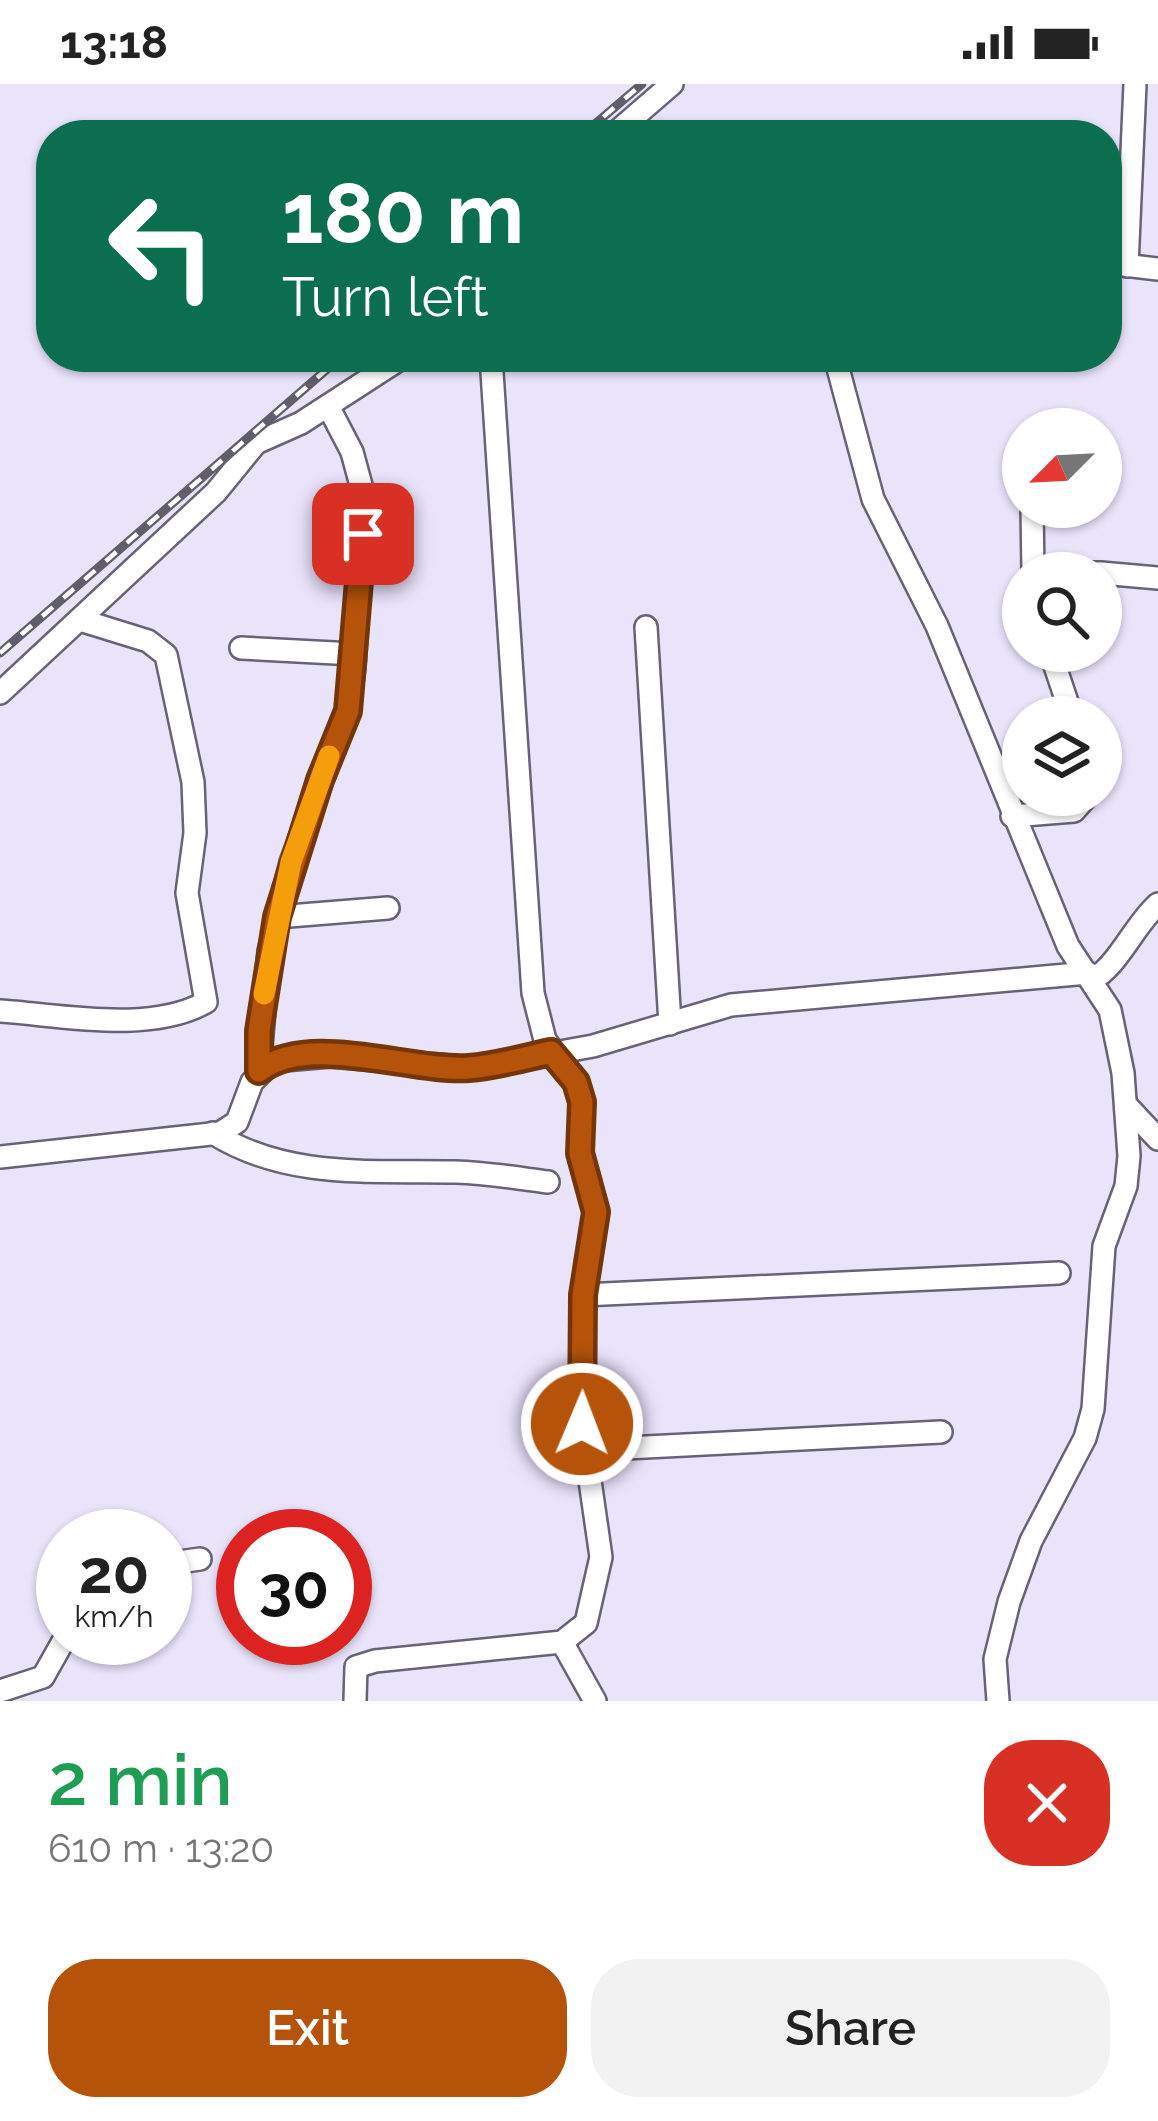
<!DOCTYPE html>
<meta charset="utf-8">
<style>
:root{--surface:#fff;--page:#f2f2f2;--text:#222;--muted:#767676;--accent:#b45309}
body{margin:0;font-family:Raleway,sans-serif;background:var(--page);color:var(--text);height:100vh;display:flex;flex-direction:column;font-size:45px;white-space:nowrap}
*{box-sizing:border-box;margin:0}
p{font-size:39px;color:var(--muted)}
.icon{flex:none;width:66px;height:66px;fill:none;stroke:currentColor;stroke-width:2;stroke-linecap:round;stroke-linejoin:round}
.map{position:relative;height:1617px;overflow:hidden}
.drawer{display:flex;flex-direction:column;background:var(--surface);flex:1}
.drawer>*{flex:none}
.guide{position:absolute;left:36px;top:36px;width:1086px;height:252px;border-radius:48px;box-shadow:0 3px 9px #0004;background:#0b6e4f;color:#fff;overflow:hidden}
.needle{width:78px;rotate:246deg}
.fabs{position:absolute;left:1002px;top:324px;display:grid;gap:24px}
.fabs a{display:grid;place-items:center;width:120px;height:120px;border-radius:50%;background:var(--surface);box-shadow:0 3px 9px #0004;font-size:60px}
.speed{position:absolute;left:36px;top:1425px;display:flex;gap:24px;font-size:60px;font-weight:700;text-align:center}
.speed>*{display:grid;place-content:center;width:156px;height:156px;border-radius:50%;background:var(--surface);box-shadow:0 3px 9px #0004;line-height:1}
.speed small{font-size:30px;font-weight:400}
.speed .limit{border:18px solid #d22;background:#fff;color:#111}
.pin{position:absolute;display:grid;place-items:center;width:102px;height:102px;color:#fff;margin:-51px;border-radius:24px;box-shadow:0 6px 18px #0006}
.me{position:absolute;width:132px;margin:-66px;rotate:1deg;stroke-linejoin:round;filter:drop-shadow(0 0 9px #0008)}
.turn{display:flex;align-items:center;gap:42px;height:252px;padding:0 48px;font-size:54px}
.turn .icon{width:156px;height:156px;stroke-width:2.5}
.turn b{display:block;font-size:84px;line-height:102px}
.round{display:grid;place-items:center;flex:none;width:126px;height:126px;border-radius:48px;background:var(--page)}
.summary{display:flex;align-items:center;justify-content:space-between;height:204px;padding:0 48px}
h1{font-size:72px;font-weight:600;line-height:90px;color:#1e9e55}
.cta{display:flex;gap:24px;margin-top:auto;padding:24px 48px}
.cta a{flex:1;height:138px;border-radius:48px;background:var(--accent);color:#fff;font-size:48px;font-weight:600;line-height:138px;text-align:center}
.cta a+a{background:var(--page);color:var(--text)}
.status{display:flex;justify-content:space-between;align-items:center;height:84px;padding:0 60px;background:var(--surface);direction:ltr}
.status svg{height:33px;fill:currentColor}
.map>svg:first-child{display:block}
</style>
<div class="status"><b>13:18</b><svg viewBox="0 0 49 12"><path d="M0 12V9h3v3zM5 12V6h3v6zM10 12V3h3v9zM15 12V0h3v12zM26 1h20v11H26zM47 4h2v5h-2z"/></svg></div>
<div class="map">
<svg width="1158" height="1617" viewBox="0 0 1158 1617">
<rect width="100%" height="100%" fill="#eae4fb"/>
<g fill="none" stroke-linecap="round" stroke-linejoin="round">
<!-- minor casing -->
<g stroke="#686276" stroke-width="26">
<g id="minor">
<path d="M613 51 672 0"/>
<path d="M1107 179 1158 185"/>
<path d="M1127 182 1135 0"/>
<path d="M835 273 873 415 937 542 1068 862 1110 926 1123 989 1129 1072 1126 1102 1104 1162 1093 1325 1085 1354 1031 1457 1009 1518 995 1575 998 1617"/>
<path d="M1032 423 1033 489"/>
<path d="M1035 489H1099"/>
<path d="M1101 489 1158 494"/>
<path d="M646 543 670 940"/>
<path d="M241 564 354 570"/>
<path d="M1050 567 1072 633"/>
<path d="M0 609 216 408 256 359 301 339 403 273"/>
<path d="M1012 732 1074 727 1088 711"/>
<path d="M277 833 388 824"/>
<path d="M1093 895C1117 883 1135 840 1158 820"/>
<path d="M0 927C61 931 150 950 206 918L187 809 195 749 193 698 166 571 148 557 80 536"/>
<path d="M259 987 269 867 291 778 348 627 354 583 365 416 352 368 328 322"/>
<path d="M1127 1022 1158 1055"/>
<path d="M213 1049C288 1096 372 1086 456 1088 487 1089 517 1094 548 1098"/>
<path d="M0 1073 220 1049 237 1038 252 998 273 977 330 972 472 984 593 962 731 921 1088 889"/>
<path d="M583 1211 1059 1189"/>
<path d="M587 1366 941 1348"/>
<path d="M165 1480 200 1475"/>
<path d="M562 1558 595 1617"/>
<path d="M0 1607 43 1593 65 1554"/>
<path d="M355 1617 356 1583 375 1577 562 1558 586 1539 601 1473 582 1341 583 1211 595 1128 580 1069 583 1032 576 997 545 956 533 909 491 273"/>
</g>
</g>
<!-- minor -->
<use href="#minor" stroke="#fff" stroke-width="21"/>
<!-- rail casing -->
<g stroke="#615e6b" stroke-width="9">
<g id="rail">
<path d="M582 51 642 0"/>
<path d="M0 569 341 273"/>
</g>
</g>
<!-- rail -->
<use href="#rail" stroke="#fff" stroke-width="4.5" stroke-dasharray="14" stroke-linecap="butt"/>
</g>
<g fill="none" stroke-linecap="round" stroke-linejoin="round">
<!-- route casing -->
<g stroke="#753606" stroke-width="30">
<path id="route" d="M363 450 348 627 320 696 277 833 259 947V987C309 948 410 988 469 984 496 982 524 974 551 968L576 998 582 1018 580 1069 596 1128 583 1211 582 1340"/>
</g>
<!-- route -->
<use href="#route" stroke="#b45309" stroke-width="21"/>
<!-- slow -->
<path stroke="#f59e0b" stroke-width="21" d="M264 910 291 778 329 672"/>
</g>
</svg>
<div class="fabs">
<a><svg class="needle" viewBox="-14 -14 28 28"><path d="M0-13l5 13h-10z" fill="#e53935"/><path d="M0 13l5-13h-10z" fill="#767676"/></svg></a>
<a><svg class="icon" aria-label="search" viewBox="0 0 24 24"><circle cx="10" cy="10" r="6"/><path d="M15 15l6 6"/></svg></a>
<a><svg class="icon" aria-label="layers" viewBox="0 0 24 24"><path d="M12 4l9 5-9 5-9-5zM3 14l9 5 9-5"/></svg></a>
</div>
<div class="speed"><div>20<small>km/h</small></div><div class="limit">30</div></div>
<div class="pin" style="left:363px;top:450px;background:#d93025"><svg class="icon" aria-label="arrive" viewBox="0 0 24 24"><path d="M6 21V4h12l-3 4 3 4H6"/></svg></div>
<svg class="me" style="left:582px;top:1340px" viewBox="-20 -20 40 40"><circle r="17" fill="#b45309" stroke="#fff" stroke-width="3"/><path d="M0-11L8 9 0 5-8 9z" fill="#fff"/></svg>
<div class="guide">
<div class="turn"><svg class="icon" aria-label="left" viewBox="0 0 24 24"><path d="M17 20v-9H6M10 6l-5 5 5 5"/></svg><div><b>180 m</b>Turn left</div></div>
</div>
</div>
<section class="drawer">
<div class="summary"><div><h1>2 min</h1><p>610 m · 13:20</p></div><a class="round" style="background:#d93025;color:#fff"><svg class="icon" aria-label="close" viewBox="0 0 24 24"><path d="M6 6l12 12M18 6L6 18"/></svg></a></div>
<div class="cta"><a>Exit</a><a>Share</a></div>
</section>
